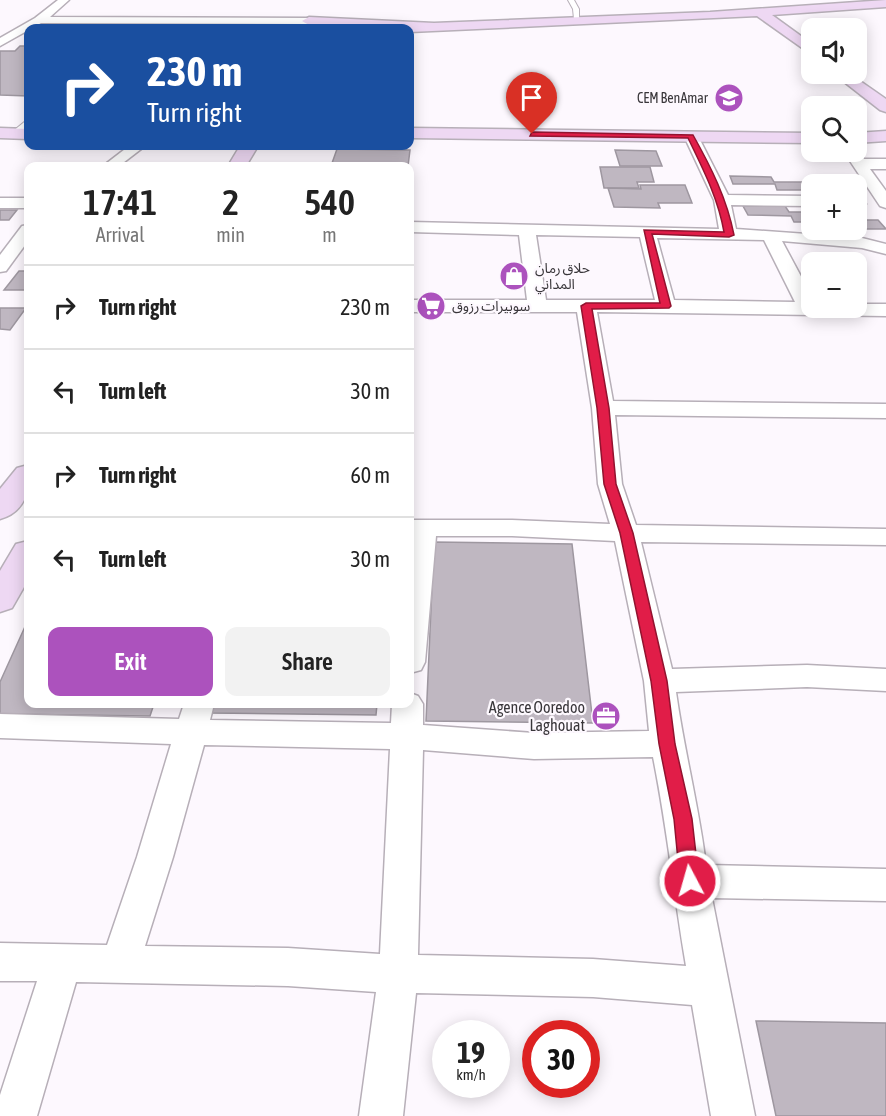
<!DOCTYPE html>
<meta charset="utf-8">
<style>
:root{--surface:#fff;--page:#f2f2f2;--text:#222;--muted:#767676;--line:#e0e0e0;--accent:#ac52bd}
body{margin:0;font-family:"Asap Condensed","Noto Sans Arabic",sans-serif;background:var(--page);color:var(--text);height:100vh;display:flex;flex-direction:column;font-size:22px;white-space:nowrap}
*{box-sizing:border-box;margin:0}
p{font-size:20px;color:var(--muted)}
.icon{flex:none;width:33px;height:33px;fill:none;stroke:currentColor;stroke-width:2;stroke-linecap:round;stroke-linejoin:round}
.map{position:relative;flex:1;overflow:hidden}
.side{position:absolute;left:24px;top:162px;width:390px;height:546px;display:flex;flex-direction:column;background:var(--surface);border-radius:12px;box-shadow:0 3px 15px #0003}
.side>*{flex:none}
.banner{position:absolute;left:24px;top:24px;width:390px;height:126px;border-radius:12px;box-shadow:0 3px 15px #0003;background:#1a4fa0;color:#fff;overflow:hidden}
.fabs{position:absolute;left:801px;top:18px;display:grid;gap:12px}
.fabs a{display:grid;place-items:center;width:66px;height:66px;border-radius:12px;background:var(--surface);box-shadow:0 3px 15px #0003;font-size:30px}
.speed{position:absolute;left:432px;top:1020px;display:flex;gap:12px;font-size:30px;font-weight:700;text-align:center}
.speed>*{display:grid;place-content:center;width:78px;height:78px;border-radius:50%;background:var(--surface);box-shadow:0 3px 15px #0003;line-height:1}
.speed small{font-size:15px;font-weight:400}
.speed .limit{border:9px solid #d22;background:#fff;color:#111}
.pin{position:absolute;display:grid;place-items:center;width:51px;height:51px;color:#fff;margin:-62px -26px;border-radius:50% 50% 50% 0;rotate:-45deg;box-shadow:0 0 6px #0007}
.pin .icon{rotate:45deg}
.me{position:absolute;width:66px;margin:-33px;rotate:354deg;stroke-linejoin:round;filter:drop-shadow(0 0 4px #0008)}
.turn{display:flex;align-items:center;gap:21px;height:126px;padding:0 24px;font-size:27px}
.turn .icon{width:78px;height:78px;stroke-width:2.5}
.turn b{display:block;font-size:42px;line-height:51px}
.eta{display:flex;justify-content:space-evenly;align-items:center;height:102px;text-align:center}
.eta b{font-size:36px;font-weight:600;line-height:42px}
.button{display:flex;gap:12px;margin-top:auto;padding:12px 24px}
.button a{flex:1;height:69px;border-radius:12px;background:var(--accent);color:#fff;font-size:24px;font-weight:600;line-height:69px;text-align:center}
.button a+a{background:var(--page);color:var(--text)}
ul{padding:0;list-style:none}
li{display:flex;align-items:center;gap:18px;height:84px;padding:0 24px;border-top:2px solid var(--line)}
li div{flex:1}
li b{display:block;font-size:22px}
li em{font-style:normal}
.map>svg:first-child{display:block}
</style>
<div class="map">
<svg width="886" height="1116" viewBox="0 0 886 1116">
<rect width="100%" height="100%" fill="#fdf8fe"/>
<!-- building -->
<g fill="#bfb7c1" stroke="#9e97a0" stroke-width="1.5">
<path d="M20 46H28V96L0 95V51H15Z"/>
<path d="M337 149 410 150 408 166H331Z"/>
<path d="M615 150 656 151 662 166H620Z"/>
<path d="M600 167H650L654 182H637L639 188H604Z"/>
<path d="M730 176 771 177 774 182H813L815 184H812V190H777L775 184H733Z"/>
<path d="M640 185H685L692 203H658L660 208 614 207 608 188 641 189Z"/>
<path d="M743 206H785L789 212H812V222H794L791 216 748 215Z"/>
<path d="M0 210H17L9 220H0Z"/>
<path d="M856 220H878L886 229H856Z"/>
<path d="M19 271H28V290H4Z"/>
<path d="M0 308H26L10 330 0 329Z"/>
<path d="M434 542 572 544 593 723 426 721Z"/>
<path d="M28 620V704H154L150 716 0 714V682Z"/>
<path d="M214 704H377L376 715 211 713Z"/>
<path d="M756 1021 886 1023V1116H776Z"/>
</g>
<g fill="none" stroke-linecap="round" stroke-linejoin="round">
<!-- lane casing -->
<g stroke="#b7afb8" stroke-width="2">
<g id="lane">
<path d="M568 0H574L579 9V20L574 19 573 9Z"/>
<path d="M28 119V124L18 136H12V132Z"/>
</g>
</g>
<!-- street casing -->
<g stroke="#b7afb8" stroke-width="3">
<g id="street">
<path d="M58 0H69L50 17 309 18 314 21 309 24 41 23 0 46V38L35 18Z"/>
<path d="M691 132 698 136 728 195 812 196V206L731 205 736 229 862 238 886 244V254L862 248 782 241 812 297V308H856V304H886V316L597 312 613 401 886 404V418L615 415 622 484 636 525 886 529V545L641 542 672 669 807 665 886 669V691L807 687 676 692C684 750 699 807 706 865L886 869V901L712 898 755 1116H711L692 1005 593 997 416 993 403 1116H359L376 992 288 986 76 982 37 1116H0V1095L37 981H0V943L107 945 137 857 171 744 0 738V714L179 719 184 704H214L210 720 391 723 392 704H410V693L418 696 423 704V725L534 733 649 731 644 681 615 541 512 536H436L425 662 421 670 410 673V520H512L610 524 598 484 592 408 577 312H410V300H527L519 235 410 232V222L719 229 714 200 684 136ZM536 235 640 237 655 300H546ZM657 238 764 240 795 302 674 300ZM204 745 390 749 380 954 288 948 145 946 173 857ZM423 750 534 759 653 757C667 826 674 896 686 966L593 959 418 955Z"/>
<path d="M129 146H145L119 166H103Z"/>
<path d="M856 149 864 159H886V169H870L886 191V208L880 206 844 152H856Z"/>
<rect x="0" y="198" width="28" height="10"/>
<path d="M856 199 864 201 866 204 864 207 856 209Z"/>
<path d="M28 225V241L6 271 0 272V255L22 226Z"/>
</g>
</g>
<!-- secondary casing -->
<g stroke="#b7afb8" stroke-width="3">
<g id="secondary">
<path d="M886 0V7L772 15 812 44V55L757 16 410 32V28L309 25 302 21 309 17 434 23 710 12Z"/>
<path d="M834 74H850L886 99V112L880 110Z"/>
<path d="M0 128 28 129V139L0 138Z"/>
<path d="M410 128 812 133V143L410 138Z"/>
<path d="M886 131V141L856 143V133Z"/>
<path d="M240 146H258L246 166H228Z"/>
<path d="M28 465C31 488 26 512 0 519V489L17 468Z"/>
<path d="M28 541V580L12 608 0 612V571L16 544Z"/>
</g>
</g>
<!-- lane -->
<use href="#lane" fill="#fff" fill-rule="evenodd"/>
<!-- street -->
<use href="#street" fill="#fff" fill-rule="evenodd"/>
<!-- secondary -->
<use href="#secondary" fill="#eed8f3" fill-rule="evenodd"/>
</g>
<!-- route -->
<path fill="#e11d48" stroke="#92132f" stroke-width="1.5" d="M532 132 693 135C711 167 727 199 734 235L729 237 652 234 671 306 669 308 592 309 609 408 616 484 633 533 667 681 675 744 692 819 699 881 696 887 690 890 683 887 680 881 674 819 659 744 651 681 620 533 604 484 597 408 581 306 586 303H660L644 230 724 232C718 198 703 169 688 138L530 136Z"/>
<!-- icons -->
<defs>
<g id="school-disc" transform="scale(1.5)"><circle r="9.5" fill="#ac52bd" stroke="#fdf8fe"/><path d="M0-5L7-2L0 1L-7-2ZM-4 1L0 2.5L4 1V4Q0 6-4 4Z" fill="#fff"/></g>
<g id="shop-disc" transform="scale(1.5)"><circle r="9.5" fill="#ac52bd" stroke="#fdf8fe"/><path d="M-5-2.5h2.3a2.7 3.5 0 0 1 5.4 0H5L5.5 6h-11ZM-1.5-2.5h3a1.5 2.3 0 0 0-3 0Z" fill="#fff"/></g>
<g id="supermarket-disc" transform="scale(1.5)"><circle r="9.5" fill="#ac52bd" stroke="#fdf8fe"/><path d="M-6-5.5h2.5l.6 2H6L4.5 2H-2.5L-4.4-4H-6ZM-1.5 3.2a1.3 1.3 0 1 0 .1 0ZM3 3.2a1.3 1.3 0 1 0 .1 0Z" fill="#fff"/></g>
<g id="office-disc" transform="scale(1.5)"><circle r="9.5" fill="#ac52bd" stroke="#fdf8fe"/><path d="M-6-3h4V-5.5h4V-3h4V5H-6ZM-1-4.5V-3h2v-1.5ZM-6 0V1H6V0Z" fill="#fff"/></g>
</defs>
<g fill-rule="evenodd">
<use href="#school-disc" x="729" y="98"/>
<use href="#shop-disc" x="514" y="276"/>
<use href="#supermarket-disc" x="431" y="306"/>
<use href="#office-disc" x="606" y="716"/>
</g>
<g text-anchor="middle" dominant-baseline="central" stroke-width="4.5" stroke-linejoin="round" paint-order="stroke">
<!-- far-poi labels -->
<g font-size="14" fill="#39363a" stroke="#fdf8fe" text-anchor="start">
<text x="708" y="98" text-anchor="end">CEM BenAmar</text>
<text x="535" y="268">حلاق رمان<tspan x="535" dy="16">المداني</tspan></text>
<text x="452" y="306">سوبيرات رزوق</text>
</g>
<!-- poi labels -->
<g font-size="16" fill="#39363a" stroke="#fdf8fe" text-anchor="end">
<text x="585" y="707">Agence Ooredoo<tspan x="585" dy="18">Laghouat</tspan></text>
</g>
</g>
</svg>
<div class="fabs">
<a><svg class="icon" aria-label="sound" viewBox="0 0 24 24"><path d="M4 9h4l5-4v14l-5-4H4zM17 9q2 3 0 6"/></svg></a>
<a><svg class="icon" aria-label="search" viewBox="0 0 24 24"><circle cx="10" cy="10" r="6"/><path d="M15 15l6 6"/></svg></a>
<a>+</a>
<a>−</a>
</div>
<div class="speed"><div>19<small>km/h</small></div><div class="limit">30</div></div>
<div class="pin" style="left:532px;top:134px;background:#d93025"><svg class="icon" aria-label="arrive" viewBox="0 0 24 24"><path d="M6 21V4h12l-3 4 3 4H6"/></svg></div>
<svg class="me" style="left:690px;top:881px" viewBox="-20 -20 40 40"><circle r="17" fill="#e11d48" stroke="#fff" stroke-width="3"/><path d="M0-11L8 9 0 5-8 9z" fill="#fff"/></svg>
<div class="banner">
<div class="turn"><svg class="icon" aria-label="right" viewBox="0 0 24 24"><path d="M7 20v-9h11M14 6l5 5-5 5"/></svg><div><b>230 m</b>Turn right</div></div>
</div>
<section class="side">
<div class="eta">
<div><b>17:41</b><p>Arrival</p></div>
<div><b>2</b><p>min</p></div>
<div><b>540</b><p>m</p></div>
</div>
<ul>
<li><svg class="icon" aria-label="right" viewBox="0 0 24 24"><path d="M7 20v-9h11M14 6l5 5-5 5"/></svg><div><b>Turn right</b></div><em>230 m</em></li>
<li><svg class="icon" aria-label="left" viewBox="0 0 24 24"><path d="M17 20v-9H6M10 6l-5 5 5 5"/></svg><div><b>Turn left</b></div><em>30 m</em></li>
<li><svg class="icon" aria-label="right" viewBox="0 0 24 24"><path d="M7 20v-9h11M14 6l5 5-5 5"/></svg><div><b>Turn right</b></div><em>60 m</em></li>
<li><svg class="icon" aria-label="left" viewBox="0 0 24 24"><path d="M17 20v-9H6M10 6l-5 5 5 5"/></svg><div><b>Turn left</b></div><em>30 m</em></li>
</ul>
<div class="button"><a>Exit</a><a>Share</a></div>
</section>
</div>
